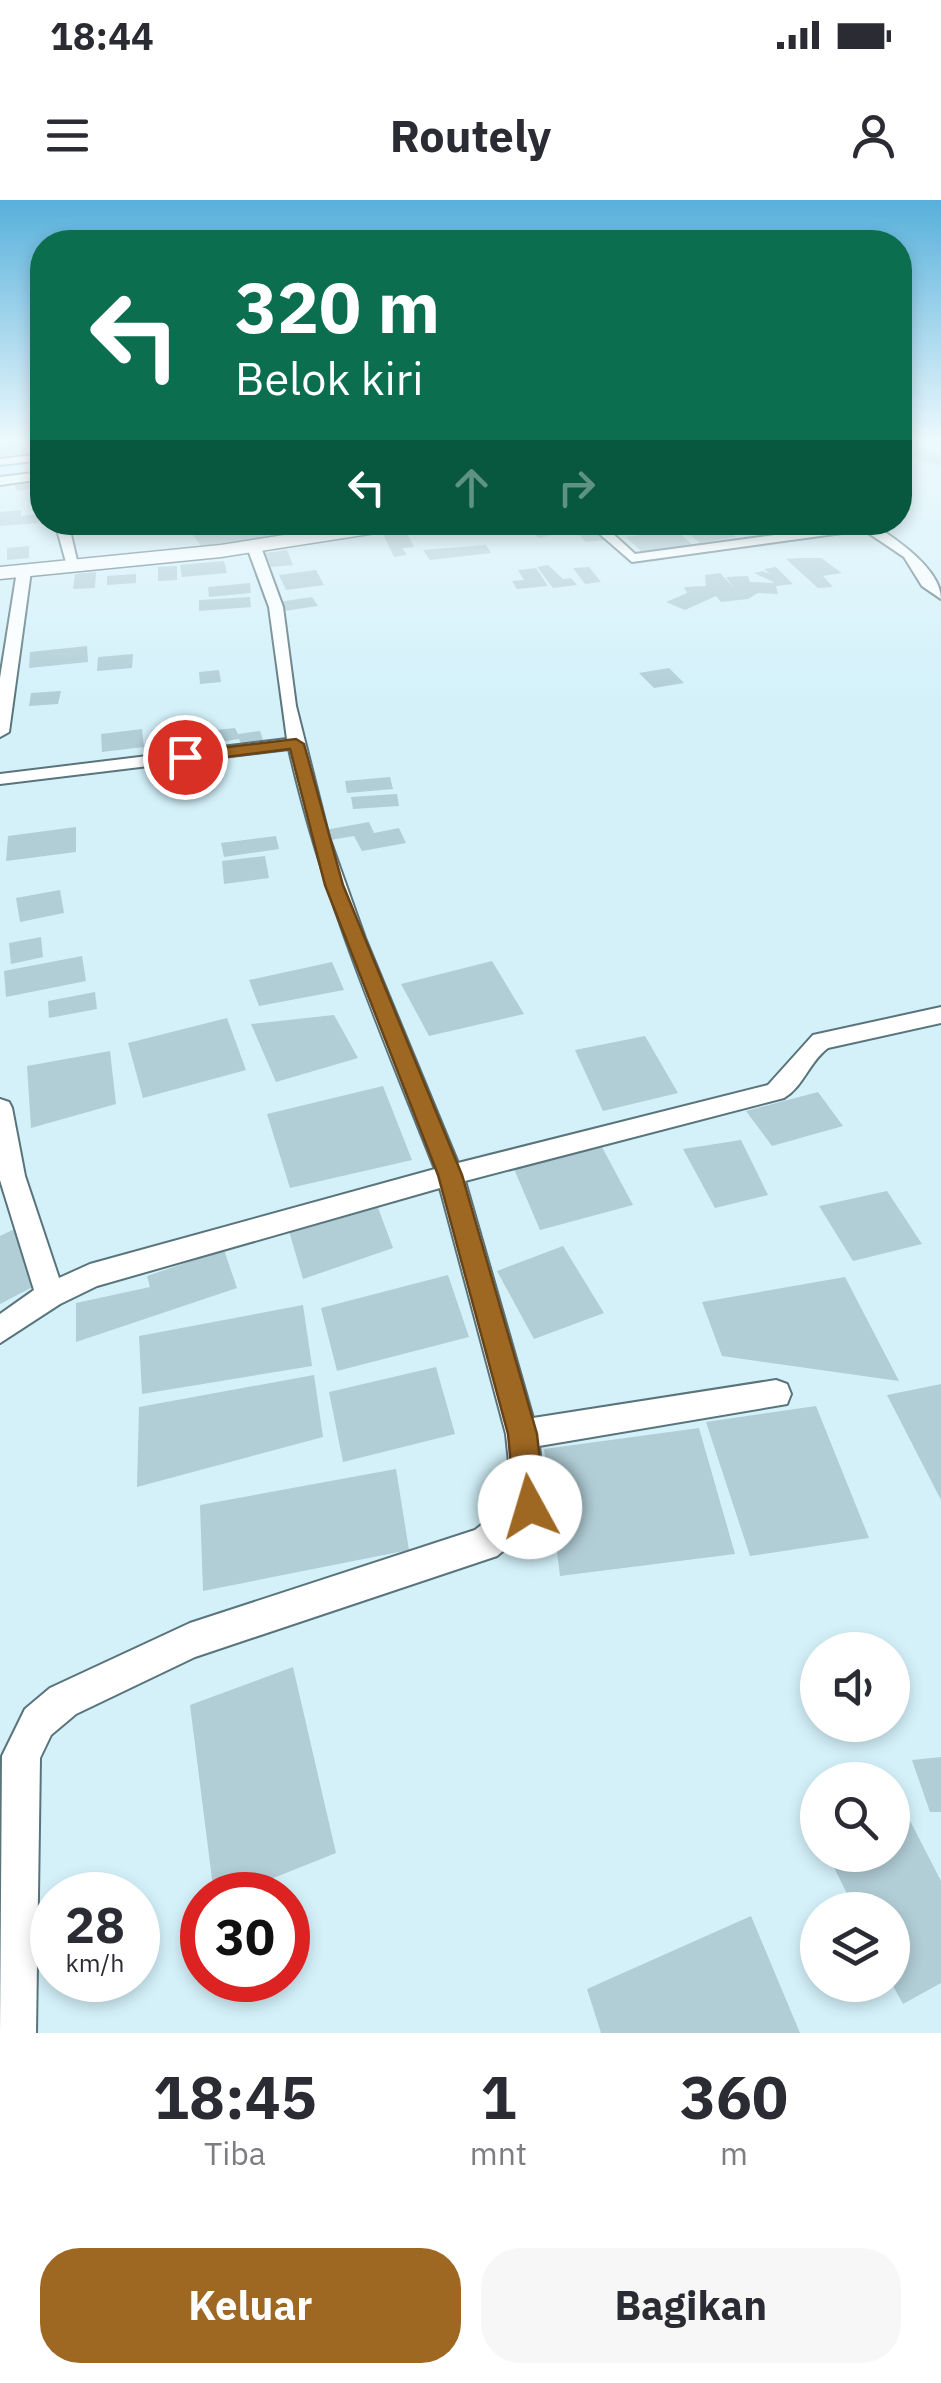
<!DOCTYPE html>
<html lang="id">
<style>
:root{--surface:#fff;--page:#f7f7f7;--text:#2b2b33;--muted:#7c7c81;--accent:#9e6722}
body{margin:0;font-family:"IBM Plex Sans",sans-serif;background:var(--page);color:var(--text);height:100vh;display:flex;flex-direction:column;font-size:38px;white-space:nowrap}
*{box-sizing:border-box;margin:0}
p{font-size:32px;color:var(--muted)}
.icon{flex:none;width:55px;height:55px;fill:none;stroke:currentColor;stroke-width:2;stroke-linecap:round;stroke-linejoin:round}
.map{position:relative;height:1833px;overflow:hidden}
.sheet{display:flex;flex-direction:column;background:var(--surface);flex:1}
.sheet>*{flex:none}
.guide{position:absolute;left:30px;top:30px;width:882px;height:305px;border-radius:40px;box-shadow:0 5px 15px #0003;background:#0b6e4f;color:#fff;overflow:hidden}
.fabs{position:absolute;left:800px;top:1432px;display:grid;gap:20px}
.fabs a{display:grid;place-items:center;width:110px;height:110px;border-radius:50%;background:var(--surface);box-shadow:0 5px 15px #0003;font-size:50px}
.speed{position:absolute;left:30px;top:1672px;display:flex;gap:20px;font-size:50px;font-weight:700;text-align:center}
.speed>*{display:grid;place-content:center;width:130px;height:130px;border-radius:50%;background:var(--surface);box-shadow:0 5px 15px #0003;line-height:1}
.speed small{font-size:25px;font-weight:400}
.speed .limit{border:15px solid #d22;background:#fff;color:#111}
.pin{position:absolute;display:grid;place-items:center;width:85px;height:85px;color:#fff;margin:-42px;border:5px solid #fff;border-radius:50%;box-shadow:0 2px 10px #0007}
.me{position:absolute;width:110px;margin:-55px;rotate:354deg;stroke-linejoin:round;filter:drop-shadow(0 0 8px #0008)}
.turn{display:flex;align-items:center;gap:35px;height:210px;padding:0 40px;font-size:45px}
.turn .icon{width:130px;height:130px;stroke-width:2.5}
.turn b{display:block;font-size:70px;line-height:85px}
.lanes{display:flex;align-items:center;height:95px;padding:0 40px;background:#0003;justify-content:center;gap:50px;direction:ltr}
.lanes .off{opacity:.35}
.eta{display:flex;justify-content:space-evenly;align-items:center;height:170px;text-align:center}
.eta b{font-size:60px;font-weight:800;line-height:70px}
.cta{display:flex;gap:20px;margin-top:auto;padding:20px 40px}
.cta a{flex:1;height:115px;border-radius:40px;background:var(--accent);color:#fff;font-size:40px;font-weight:800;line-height:115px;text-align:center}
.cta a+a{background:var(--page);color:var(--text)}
.status{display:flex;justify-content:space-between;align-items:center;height:70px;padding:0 50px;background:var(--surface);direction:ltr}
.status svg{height:28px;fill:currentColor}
header{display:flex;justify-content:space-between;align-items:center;height:130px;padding:0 40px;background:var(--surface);font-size:45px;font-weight:800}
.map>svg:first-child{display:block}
</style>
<div class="status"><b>18:44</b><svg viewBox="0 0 49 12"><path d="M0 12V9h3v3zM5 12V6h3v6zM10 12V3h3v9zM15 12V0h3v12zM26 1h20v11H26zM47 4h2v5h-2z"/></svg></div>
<header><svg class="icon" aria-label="menu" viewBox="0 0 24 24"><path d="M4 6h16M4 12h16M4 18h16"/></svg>Routely<svg class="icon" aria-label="person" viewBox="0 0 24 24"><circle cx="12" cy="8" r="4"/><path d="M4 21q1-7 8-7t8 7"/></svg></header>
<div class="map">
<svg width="941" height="1833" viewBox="0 0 941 1833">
<rect width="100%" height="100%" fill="#d4f1fa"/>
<!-- building -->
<g fill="#b1cdd6">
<path d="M28 245 27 254 0 256V247Z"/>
<path d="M917 247 941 256V265L904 256 914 254 904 250Z"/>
<path d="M40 278 42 287 17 291 13 282Z"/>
<path d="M21 310V316L39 314V323L0 326V312Z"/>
<path d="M183 322H336V324L289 333 294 338 257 345 252 339 203 348Z"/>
<path d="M520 322H537L540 326 578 322 582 326 560 329 563 332 539 338Z"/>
<path d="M704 325 710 329 723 328 736 337 700 343 682 328Z"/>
<path d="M592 327 605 340 586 342 573 329Z"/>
<path d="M405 330 414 347 402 348 407 355 394 357 382 332Z"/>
<path d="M676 330 695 347 644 354 626 337Z"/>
<path d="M486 345 491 353 430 360 423 350Z"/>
<path d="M29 346V358L7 360V348Z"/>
<path d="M287 350 293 365 271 367 265 353Z"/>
<path d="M800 358H821L842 373 823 376 833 387 818 388 786 359Z"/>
<path d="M224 361 227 373 182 377 180 365Z"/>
<path d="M548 365 563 379 571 378 577 385 553 388 537 367Z"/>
<path d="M177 366V380L158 381V367Z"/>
<path d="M589 367 601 382 585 384 573 368Z"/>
<path d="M776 367 793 384 776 386 778 394 758 393 748 399 721 402 716 396 685 410 666 402 687 393 684 387 706 386 705 375 720 373 733 387 726 377 748 376 750 382 775 383 754 373 763 371 770 374 764 369Z"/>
<path d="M536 368 548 386 517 389 512 381 524 380 518 370Z"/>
<path d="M316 370 324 385 286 390 279 375Z"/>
<path d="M96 372 95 388 73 389 75 374Z"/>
<path d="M136 374V383L107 385V376Z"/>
<path d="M250 383 251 393 209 397 208 387Z"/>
<path d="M250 397 251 407 199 411V400Z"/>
<path d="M312 397 318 406 284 411 278 402Z"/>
<path d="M87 446 88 462 29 468 30 452Z"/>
<path d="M133 454 132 468 97 471 98 457Z"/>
<path d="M669 468 684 483 654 488 639 473Z"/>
<path d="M219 470 221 482 200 484 199 472Z"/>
<path d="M61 491 58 504 29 506 31 493Z"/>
<path d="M199 523 200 542 166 545 165 526Z"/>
<path d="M235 528 238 534 260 531 264 543 242 546 239 539 220 542 216 530Z"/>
<path d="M142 529 144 547 102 552 101 534Z"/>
<path d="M390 577 393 589 347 593 345 581Z"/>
<path d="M397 594 399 606 353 609 351 597Z"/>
<path d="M369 622 374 633 399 628 406 643 362 651 354 636 330 640 325 630Z"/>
<path d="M76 627V652L6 661 8 636Z"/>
<path d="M276 636 279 649 224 657 221 643Z"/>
<path d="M265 656 269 678 224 684 222 661Z"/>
<path d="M60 690 64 713 20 722 16 698Z"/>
<path d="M41 737 43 757 11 764 9 743Z"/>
<path d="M82 756 86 781 6 797 4 771Z"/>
<path d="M492 761 524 814 429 836 401 784Z"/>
<path d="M332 762 344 790 259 806 249 780Z"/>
<path d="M95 792 97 809 49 818 48 801Z"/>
<path d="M334 815 358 858 276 882 251 824Z"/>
<path d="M227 818 246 870 143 898 128 843Z"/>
<path d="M645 836 678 893 603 911 575 850Z"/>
<path d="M110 851 116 904 31 928 27 866Z"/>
<path d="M383 886 412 960 290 988 267 914Z"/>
<path d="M818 892 843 926 772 946 746 911Z"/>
<path d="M741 940 768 995 715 1008 683 949Z"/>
<path d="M602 947 633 1005 540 1030 514 969Z"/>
<path d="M887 991 922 1044 853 1061 819 1006Z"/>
<path d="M377 1005 393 1048 303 1079 289 1031Z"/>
<path d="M27 1023 46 1080 0 1104V1036Z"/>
<path d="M563 1046 604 1113 534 1139 497 1071Z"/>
<path d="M224 1050 237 1088 76 1142V1103L150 1087 147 1076Z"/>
<path d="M448 1075 469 1137 337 1171 321 1108Z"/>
<path d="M845 1077 899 1181 722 1156 702 1102Z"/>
<path d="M303 1105 312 1166 142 1194 139 1136Z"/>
<path d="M436 1167 455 1234 343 1262 329 1192Z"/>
<path d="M314 1175 323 1237 137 1287 139 1207Z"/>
<path d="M941 1184V1300L887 1195Z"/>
<path d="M816 1206 869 1338 750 1356 706 1222Z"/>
<path d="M699 1228 735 1354 560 1376 544 1249Z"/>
<path d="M396 1269 409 1350 203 1391 200 1305Z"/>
<path d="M293 1467 336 1653 231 1695H214L190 1505Z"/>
<path d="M941 1557V1612H930L912 1560Z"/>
<path d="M906 1613 941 1681V1783L903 1804 892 1784V1710H855L828 1655H892V1619Z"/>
<path d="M751 1716 800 1833H601L587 1789Z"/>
</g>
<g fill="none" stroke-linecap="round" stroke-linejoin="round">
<!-- street casing -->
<g stroke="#5a747c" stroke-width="4">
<g id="street">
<path d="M42 254V260L0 265V259Z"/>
<path d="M42 272V279L0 285V277Z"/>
<path d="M55 322H68L79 369 67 366Z"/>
<path d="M586 322H600L635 354 870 322C894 338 941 368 941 399L922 386 904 357 864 330 632 362Z"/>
<path d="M254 343 261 347 283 407 296 506 329 637 365 738 458 963 768 885 813 835 941 807V823L828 848C809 862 804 886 784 898L465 981 533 1218 776 1180 787 1184 791 1194 787 1204 539 1246 546 1307 542 1318 497 1356 195 1457 76 1514 51 1535 40 1558 36 1833H0L2 1556 25 1509 50 1488 190 1423 475 1330 513 1300 506 1234 440 988 97 1086 60 1104 0 1143V1114L34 1090 0 980V899L9 902 12 908 25 976 59 1078 90 1064 435 969C380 830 322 695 289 549L0 584V574L287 539 269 407 247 347Z"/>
<path d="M24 367 31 371 9 532 0 537V478L17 371Z"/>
</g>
</g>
<!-- secondary casing -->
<g stroke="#5a747c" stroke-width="3">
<g id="secondary">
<path d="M900 242H915L900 248Z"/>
<path d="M367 322H417L408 328 221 357 0 379V367L221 345Z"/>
</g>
</g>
<!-- street -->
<use href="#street" fill="#fff" fill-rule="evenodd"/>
<!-- secondary -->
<use href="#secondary" fill="#fff" fill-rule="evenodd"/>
</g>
<!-- sky -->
<linearGradient id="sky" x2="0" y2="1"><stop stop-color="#57b0db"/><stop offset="0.48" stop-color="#ecf9fd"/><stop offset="1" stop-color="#ecf9fd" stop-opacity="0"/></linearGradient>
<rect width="941" height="499" fill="url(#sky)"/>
<!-- route -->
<path fill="#9e6722" stroke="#674316" stroke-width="2.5" d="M296 539 304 544 343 685 462 975 537 1234 545 1307 541 1318 530 1322 519 1318 515 1307 508 1234 438 975 325 685 290 549 185 562 177 557 185 552Z"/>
</svg>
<div class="fabs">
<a><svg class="icon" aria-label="sound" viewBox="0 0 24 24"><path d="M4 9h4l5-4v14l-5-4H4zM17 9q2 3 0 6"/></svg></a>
<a><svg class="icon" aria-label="search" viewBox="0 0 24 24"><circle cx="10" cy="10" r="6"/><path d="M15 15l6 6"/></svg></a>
<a><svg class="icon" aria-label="layers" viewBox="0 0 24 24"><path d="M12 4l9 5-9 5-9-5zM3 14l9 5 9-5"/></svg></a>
</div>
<div class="speed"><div>28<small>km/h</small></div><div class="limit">30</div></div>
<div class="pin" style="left:185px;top:557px;background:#d93025"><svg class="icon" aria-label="arrive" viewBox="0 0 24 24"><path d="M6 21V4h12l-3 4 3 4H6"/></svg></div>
<svg class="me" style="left:530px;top:1307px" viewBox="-20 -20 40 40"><circle r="19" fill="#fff"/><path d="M0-13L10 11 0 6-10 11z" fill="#9e6722"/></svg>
<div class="guide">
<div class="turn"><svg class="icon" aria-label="left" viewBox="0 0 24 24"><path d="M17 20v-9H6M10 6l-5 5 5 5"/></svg><div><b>320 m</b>Belok kiri</div></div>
<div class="lanes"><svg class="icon" aria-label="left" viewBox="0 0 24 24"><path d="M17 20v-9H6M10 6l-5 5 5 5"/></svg><svg class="icon off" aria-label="ahead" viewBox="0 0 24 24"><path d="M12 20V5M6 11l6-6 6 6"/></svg><svg class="icon off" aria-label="right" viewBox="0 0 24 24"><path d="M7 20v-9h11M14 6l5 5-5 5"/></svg></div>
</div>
</div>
<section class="sheet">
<div class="eta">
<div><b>18:45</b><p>Tiba</p></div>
<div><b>1</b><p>mnt</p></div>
<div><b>360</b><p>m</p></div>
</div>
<div class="cta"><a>Keluar</a><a>Bagikan</a></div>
</section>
